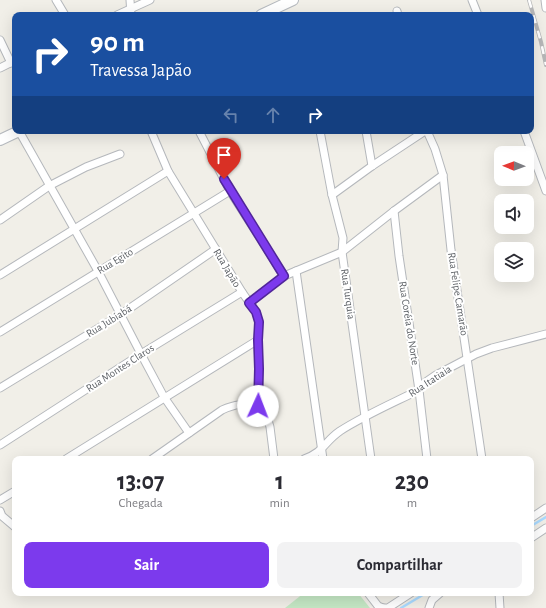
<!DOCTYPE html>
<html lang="pt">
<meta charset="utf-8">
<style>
:root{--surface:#fff;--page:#f2f2f3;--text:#2b2b33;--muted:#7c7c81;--accent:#7c3aed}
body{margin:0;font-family:"Alegreya Sans",sans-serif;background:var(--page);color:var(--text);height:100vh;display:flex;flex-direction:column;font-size:15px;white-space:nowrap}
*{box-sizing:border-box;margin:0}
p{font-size:13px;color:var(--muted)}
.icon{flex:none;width:22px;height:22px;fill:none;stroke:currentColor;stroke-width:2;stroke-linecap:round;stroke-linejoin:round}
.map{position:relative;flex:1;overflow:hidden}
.sheet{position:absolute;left:12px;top:456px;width:522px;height:140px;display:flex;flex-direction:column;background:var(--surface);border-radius:8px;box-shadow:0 4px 16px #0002}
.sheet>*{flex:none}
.banner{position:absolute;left:12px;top:12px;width:522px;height:122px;border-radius:8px;box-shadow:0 4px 16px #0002;background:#1a4fa0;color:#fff;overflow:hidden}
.needle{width:26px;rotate:271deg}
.tools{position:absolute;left:494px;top:146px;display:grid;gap:8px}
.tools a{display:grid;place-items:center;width:40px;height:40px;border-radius:8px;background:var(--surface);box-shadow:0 4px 16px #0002;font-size:20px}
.pin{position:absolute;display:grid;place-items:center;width:34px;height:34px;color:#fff;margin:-41px -17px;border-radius:50% 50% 50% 0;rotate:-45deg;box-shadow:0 0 4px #0007}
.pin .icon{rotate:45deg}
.me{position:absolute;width:44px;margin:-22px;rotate:2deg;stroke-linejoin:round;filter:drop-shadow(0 0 3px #0008)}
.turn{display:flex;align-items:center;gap:14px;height:84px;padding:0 12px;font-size:18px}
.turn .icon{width:52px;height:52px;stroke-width:2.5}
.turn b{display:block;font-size:28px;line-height:34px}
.lanes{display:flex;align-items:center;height:38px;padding:0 12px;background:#0003;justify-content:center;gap:20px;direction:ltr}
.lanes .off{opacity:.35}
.eta{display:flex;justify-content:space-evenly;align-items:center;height:68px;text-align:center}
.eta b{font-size:24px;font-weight:700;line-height:28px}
.button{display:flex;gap:8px;margin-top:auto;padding:8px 12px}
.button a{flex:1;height:46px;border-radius:8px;background:var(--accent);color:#fff;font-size:16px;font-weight:700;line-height:46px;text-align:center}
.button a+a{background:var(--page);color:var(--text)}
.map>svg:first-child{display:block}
</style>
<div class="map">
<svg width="546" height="608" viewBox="0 0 546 608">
<rect width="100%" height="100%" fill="#f1efe8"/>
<!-- green -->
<path fill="#c5e8c5" d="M304 593H358L370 608H285Z"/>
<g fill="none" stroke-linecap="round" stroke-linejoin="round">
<!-- stream -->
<g stroke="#aadaff" stroke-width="2.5">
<path d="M531 526 546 517"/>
<path d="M401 608 426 593"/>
</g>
<!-- street casing -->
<g stroke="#b5b8bc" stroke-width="9">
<g id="street">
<path d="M56 0 65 15"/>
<path d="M130 0 131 15"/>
<path d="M472 0 478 15"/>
<path d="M545 0 546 8"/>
<path d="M397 11 398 15"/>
<path d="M117 15 150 0"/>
<path d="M0 40 11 63"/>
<path d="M0 68 14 61"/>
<path d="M19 131 98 271 141 354 164 397 189 433"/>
<path d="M151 131 168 171 242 292 256 312 259 322 258 340 259 369 258 406 267 417 270 427 274 459"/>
<path d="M199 131 230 191 284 276"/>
<path d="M320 131 332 195 343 238 342 252 371 459"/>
<path d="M366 131 372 166"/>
<path d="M427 131 435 149 443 175 451 250 482 459"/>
<path d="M524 131 546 191"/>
<path d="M332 195 372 166 425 131"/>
<path d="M394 211 399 256 419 390 427 459"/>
<path d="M0 220 49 186 86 167 120 154"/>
<path d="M296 271 323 459"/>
<path d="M0 275 168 171"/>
<path d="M249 303 284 276 342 252 394 211 443 175"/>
<path d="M0 332 230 191"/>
<path d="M0 388 120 315 216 249"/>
<path d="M0 445 141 354 242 292"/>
<path d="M66 459 258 340"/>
<path d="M152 459 222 410C235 404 244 403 258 406"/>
<path d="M304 459C324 452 324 442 340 431 365 415 393 403 419 390L423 384 436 375 476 354 492 348 546 334"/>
<path d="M0 500 15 491"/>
<path d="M0 511 2 516 15 527"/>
<path d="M531 518 546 508"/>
<path d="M531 538 546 528"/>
<path d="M368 593 378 606 383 608"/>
<path d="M499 593 500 608"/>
<path d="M384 608H388L411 593"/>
<path d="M429 608 432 600 440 593"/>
</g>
</g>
<!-- secondary casing -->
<g stroke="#b6babf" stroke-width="12">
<g id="secondary">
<path d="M261 15 293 0"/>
<path d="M0 140 19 131"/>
</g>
</g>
<!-- street -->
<use href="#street" stroke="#fff" stroke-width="7"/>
<!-- secondary -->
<use href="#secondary" stroke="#fff" stroke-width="10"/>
<!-- rail casing -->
<g stroke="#b6b7b8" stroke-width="4">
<path id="rail" d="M529 0 541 42 546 65"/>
</g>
<!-- rail -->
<use href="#rail" stroke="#fff" stroke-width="2.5" stroke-dasharray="8" stroke-linecap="butt"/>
</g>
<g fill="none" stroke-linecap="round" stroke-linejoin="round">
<!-- route casing -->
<g stroke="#51269a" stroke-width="10">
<path id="route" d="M224 179 284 276 249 303 256 312 259 322 258 340 259 369 258 406"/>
</g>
<!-- route -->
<use href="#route" stroke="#7c3aed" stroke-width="7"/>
</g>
<g text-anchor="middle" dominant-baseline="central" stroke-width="4" stroke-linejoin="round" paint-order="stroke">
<!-- street labels -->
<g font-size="11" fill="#5f6368" stroke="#fff">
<text transform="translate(115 261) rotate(-31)">Rua Egito</text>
<text transform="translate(227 268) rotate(59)">Rua Japão</text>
<text transform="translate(348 294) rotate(82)">Rua Turquia</text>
<text transform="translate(458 294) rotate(81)">Rua Felipe Camarão</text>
<text transform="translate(109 321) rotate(-32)">Rua Jubiabá</text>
<text transform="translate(409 323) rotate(81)">Rua Coréia do Norte</text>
<text transform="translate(120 368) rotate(-33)">Rua Montes Claros</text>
<text transform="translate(430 381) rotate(-33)">Rua Itatiaia</text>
</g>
</g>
</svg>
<div class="tools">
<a><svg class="needle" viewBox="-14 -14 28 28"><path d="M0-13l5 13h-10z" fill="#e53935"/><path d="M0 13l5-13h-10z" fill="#7c7c81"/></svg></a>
<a><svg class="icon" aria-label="sound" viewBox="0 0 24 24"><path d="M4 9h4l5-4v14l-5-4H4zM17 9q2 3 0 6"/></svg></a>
<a><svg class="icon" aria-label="layers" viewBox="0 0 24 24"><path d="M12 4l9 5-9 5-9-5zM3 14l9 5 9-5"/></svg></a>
</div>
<div class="pin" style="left:224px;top:179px;background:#d93025"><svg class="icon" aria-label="arrive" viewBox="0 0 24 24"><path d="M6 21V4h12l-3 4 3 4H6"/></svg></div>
<svg class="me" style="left:258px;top:406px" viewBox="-20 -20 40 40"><circle r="19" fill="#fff"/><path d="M0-13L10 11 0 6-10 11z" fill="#7c3aed"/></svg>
<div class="banner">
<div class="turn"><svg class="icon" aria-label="right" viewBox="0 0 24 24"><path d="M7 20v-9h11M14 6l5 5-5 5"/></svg><div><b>90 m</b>Travessa Japão</div></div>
<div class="lanes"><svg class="icon off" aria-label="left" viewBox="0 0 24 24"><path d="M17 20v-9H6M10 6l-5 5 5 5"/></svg><svg class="icon off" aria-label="ahead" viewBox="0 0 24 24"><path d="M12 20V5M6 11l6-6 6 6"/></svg><svg class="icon" aria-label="right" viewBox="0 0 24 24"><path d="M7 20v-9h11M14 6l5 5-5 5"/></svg></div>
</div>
<section class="sheet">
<div class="eta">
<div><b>13:07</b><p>Chegada</p></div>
<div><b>1</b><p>min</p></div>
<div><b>230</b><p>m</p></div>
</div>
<div class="button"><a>Sair</a><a>Compartilhar</a></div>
</section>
</div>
